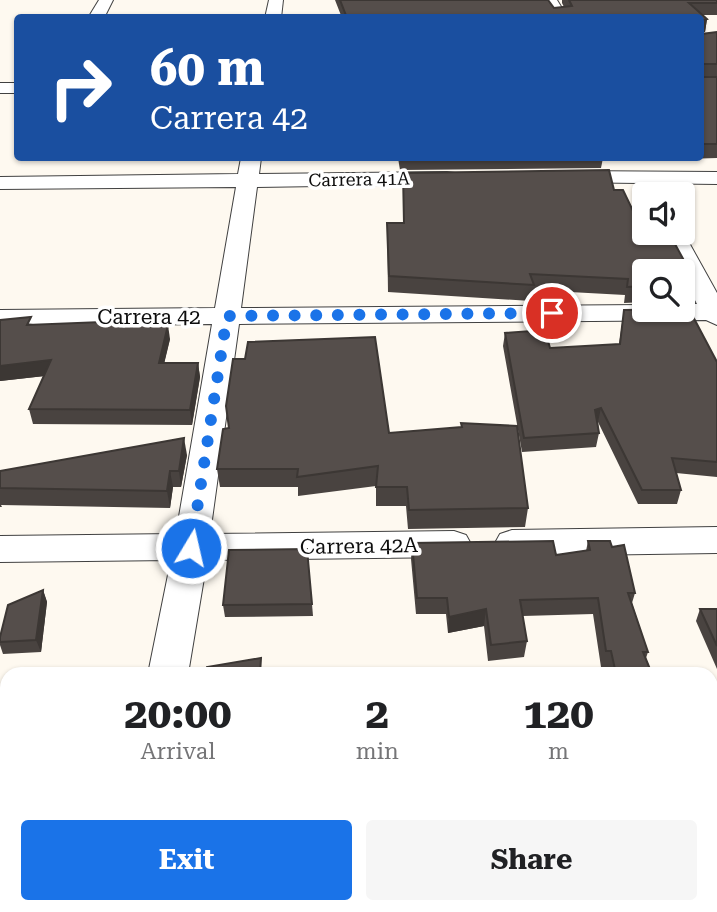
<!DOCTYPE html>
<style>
:root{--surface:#fff;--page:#f6f6f6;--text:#202124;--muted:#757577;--accent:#1a73e8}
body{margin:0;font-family:"Roboto Serif",serif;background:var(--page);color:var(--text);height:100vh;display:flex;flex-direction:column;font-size:26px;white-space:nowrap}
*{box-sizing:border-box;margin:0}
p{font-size:23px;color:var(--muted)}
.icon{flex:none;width:38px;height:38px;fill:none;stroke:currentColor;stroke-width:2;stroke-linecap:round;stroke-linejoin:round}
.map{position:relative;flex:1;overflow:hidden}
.sheet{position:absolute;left:0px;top:667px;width:718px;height:247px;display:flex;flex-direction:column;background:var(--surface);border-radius:21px 21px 0 0;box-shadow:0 2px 5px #0004}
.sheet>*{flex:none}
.guide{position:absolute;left:14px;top:14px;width:690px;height:147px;border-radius:7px;box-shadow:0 2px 5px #0004;background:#1a4fa0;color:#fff;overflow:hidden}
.fabs{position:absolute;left:632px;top:182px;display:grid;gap:14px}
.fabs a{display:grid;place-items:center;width:63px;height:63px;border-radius:7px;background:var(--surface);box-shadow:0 2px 5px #0004;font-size:35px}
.pin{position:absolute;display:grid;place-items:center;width:60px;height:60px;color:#fff;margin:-30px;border:4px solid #fff;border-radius:50%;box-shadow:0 2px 7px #0007}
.me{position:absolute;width:77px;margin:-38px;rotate:9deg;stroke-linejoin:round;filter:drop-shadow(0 0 5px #0008)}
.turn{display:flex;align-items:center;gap:24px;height:147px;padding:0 21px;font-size:32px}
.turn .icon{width:91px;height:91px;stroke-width:2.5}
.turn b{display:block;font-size:49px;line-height:60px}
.eta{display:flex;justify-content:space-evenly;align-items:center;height:119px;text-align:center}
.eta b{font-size:42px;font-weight:700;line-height:49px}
.action{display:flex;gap:14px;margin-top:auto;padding:14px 21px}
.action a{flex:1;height:80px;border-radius:7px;background:var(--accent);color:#fff;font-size:28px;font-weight:700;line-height:80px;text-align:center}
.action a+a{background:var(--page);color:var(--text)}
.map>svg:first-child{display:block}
</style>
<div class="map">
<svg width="717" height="912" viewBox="0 0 717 912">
<rect width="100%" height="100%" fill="#fef9f0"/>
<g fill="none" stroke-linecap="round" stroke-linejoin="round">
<!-- minor casing -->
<g stroke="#414141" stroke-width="2">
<g id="minor">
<path d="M99 0H113L104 18H88Z"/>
<path d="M269 0H283L281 18H265Z"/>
<path d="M543 0H557L568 18H552Z"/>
<rect x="0" y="83" width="18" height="10"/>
<path d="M241 158H261L259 174 447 172 455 173 458 178 455 183 447 184 257 187 241 308 644 305V310H682V304H697L661 233H682V230L717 293V325L706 320 239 324 210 534 454 531 466 535 471 544 466 553 454 557 207 560 188 674H148L171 560 0 562V536L176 534 212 324 0 326V310L215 308 236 187 0 189V177L238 174Z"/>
<path d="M568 171 717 172V184L560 182 557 177 560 172Z"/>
<path d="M717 527V553L512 556 500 552 495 543 500 534 512 530Z"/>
<path d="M99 906H147L146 912H98Z"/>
</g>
</g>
<!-- minor -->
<use href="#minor" fill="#fff" fill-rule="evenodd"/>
</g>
<!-- wall -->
<g fill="#494340">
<path d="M335 0H548L554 8 564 7 562 3V0H717V15H703L707 19 705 32H701V34L717 32V158L684 159 683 158H700V18H342Z"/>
<path d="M398 158H603L601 168 400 170Z"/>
<path d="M403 173 614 190 639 234 693 277 689 293H682V271H644V302L624 303 625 295 533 290 531 301 388 292 387 223H404Z"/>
<path d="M624 310 717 362V477L676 473 681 490 677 504H638L598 422 599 433 596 447 522 452 503 346 505 333 550 348 619 344Z"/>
<path d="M0 320 33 324 170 339 164 363H198L200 377 192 425 33 424 29 409 44 376 0 381Z"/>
<path d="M461 423 528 508 525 527 408 529 406 506H376V486L298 496V487H220L217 469 389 433 461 427Z"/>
<path d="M187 455 181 487H173L170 508 1 505 2 507H0V471Z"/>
<path d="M588 541 612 547 635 593 632 603 648 652 646 658 652 674H608L606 667H601L593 614 523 616 527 641 524 657 488 661 484 626 448 633 446 614H416L411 559 412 543 556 555 586 551Z"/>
<path d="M43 590 47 602 41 652 3 654 0 645V637Z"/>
<path d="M312 604 313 616 225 617 223 605Z"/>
<path d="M700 609H717V669L696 621Z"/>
<path d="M717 719V779L710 762V721Z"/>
<path d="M7 785V854H0V786Z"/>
<path d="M717 803V868L710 869V804Z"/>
</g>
<!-- shaded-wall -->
<g fill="#3c3734">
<path d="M707 19 705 32 700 33 701 21Z"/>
<path d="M168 325 170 339 161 377 159 363Z"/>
<path d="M51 360 54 375 0 381V366Z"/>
<path d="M198 363 200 377 192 425 190 410Z"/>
<path d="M601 408 598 422 595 410Z"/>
<path d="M184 438 187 455 181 487 179 471Z"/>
<path d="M170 471 173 487 170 508 167 491Z"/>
<path d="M43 590 47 602 41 652 36 640Z"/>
<path d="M486 609 484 626 448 633 449 617Z"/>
</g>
<!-- building -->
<g fill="#554e4b" stroke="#3c3734" stroke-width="2">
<path d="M340 0H548L554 8 572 6 569 0H717V3H689L707 19 701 21V34L717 32V64H701V77H717V144H700V18H347Z"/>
<path d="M609 170 614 190H623L636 217 639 234 669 233 693 277 682 276V271H644V286L627 287 628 279 530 274 534 285 389 276 387 223H404L403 173Z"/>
<path d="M689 309 717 362V462L672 458 681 490H642L601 408 595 410 599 433 524 438 505 333 545 330 550 348 620 344 624 310Z"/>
<path d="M31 317 27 325 128 321 168 325 159 363H198L190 410 29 409 51 360 0 366V320Z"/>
<path d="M375 337 389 433 462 427 461 423 517 426 528 508 409 510 407 487H376L378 466 297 477 298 469H217L223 429 229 428 226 406 233 359H245L248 342Z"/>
<path d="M184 438 179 471H170L167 491 0 488V471Z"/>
<path d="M553 541 556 555 590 550 588 541H610L612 547 624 545 635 593H628L648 652H643L652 674H616L611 651H606L598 598 520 600 527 641 491 645 486 609 449 617 447 598H417L412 543Z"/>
<path d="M307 549 312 604 223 605 229 550Z"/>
<path d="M43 590 36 640 0 642V637L8 605Z"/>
<path d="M700 609H717V646Z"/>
<path d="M261 658 260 674H207V667Z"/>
<path d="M84 671 83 674H28V673Z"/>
<path d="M717 719V746L710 730V721Z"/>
<path d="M7 785V843H0V786Z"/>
<path d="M717 803V855L710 856V804Z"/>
</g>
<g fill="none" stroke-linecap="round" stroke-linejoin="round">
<!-- route -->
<path stroke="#1a73e8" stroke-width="12" stroke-dasharray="0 21.6" d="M191 548 227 316 552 313"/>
</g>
<g text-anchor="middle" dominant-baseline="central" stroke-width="7" stroke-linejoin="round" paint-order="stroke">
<!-- far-street labels -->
<g font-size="18" fill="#0e0e0e" stroke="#fff">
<text transform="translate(359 179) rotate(-1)">Carrera 41A</text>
</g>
<!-- street labels -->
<g font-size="21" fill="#0e0e0e" stroke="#fff">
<text x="149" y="317">Carrera 42</text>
<text transform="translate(359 546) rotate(-1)">Carrera 42A</text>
</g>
</g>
</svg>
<div class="fabs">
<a><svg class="icon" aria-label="sound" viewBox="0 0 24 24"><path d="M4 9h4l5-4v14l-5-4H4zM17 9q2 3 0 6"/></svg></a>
<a><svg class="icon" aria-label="search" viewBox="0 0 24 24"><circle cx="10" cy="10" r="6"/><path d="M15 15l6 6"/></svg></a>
</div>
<div class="pin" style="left:552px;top:313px;background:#d93025"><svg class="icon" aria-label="arrive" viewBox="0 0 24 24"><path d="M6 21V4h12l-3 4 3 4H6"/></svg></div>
<svg class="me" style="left:191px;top:548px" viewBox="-20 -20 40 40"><circle r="17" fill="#1a73e8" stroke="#fff" stroke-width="3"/><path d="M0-11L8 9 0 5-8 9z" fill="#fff"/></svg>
<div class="guide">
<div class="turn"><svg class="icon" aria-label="right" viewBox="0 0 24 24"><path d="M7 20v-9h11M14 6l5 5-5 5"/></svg><div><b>60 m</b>Carrera 42</div></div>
</div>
<section class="sheet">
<div class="eta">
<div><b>20:00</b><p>Arrival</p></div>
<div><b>2</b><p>min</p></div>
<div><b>120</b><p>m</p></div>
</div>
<div class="action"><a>Exit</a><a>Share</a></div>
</section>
</div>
